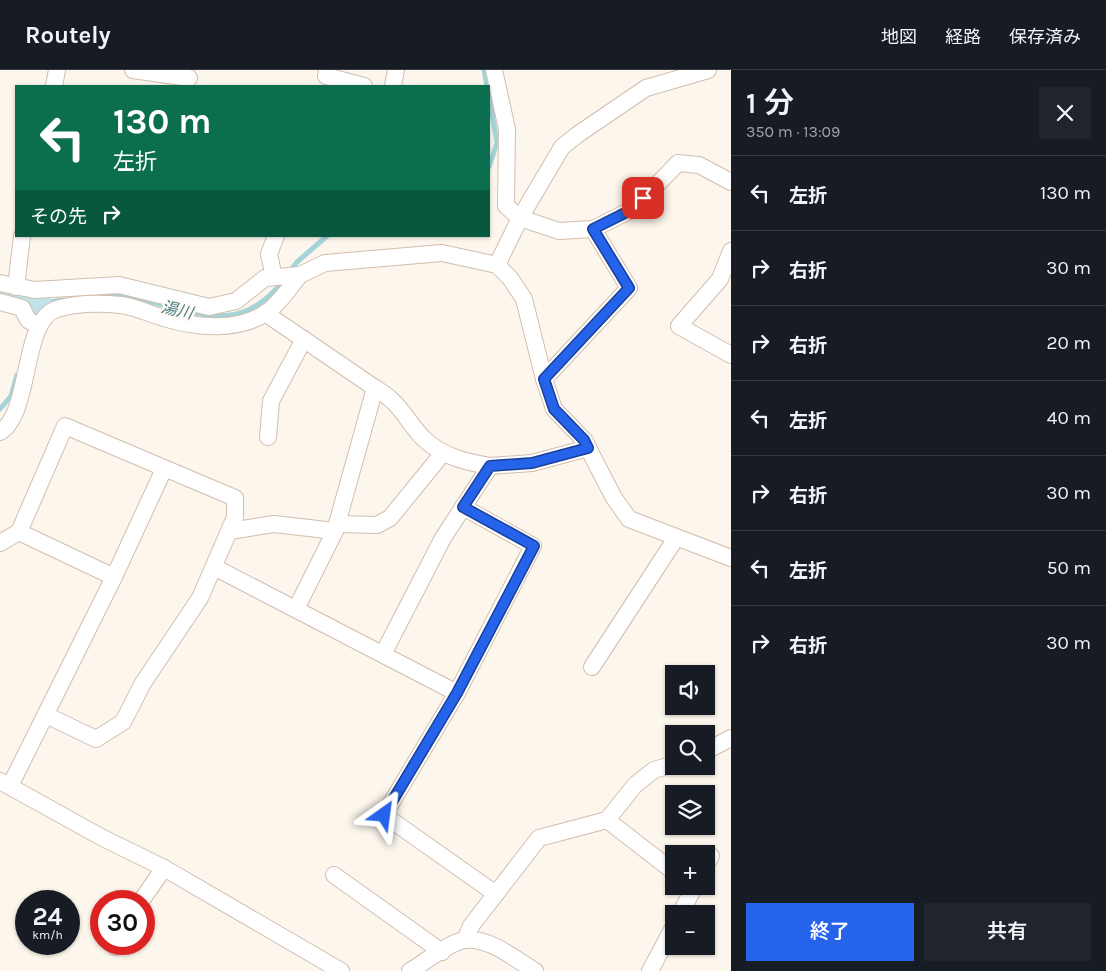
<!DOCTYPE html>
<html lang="ja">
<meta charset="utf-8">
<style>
:root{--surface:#171b24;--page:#20242c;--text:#f1f3f6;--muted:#9ea1a6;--line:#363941;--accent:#2563eb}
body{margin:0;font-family:Karla,"Noto Sans JP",sans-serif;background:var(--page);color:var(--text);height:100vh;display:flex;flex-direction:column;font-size:19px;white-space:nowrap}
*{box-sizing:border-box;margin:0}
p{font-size:16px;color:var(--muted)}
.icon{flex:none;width:28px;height:28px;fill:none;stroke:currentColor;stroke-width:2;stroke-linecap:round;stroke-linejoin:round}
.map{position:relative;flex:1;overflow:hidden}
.panel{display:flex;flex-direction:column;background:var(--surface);width:375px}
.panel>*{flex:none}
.banner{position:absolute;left:15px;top:15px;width:475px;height:152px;border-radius:0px;box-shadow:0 1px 4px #0004;background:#0b6e4f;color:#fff;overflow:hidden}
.buttons{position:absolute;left:665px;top:595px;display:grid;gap:10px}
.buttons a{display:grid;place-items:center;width:50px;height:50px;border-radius:0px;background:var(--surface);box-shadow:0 1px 4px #0004;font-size:25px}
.speed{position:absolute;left:15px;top:820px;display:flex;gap:10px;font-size:25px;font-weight:700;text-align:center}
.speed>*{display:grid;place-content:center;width:65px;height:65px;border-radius:50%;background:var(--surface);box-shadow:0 1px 4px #0004;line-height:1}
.speed small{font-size:12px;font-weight:400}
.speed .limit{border:8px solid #d22;background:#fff;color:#111}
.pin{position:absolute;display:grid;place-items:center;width:42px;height:42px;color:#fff;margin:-21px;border-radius:10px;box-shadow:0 2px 8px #0006}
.me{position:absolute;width:55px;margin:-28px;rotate:31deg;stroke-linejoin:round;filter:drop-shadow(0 0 4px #0008)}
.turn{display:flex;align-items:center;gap:18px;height:105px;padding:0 15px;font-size:22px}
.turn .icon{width:65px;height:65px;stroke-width:2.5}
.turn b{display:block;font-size:35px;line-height:42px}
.then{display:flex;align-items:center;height:48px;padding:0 15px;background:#0003;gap:10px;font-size:19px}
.round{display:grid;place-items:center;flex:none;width:52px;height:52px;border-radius:0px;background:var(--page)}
.overview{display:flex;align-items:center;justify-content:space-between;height:85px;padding:0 15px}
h1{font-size:30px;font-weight:600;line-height:38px}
.primary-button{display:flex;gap:10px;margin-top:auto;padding:10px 15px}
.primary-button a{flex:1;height:58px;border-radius:0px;background:var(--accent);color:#fff;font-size:20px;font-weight:600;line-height:58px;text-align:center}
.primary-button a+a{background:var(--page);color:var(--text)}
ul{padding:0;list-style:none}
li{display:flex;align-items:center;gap:15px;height:75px;padding:0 15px;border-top:1px solid var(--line)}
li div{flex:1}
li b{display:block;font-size:19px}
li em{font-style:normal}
header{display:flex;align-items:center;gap:30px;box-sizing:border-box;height:70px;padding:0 25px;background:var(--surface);border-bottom:1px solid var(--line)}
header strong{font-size:24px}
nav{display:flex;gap:28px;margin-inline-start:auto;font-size:18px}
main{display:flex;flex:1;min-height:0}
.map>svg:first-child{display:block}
</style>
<header>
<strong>Routely</strong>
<nav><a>地図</a><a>経路</a><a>保存済み</a></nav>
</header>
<main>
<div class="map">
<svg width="731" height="901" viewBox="0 0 731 901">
<rect width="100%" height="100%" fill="#fdf6ec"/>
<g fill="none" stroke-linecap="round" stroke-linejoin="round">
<!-- stream -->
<g stroke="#a5d3da" stroke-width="5">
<path d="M484 0 487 16"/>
<path d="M489 25 497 73 489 97"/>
<path d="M289 202 297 192 327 166"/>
<path d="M79 227C92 225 107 224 121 226 183 233 232 275 283 211"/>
<path d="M33 249 37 234 63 230"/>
<path d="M0 339 11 326 17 305"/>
</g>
<!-- river -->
<path stroke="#bfe3e8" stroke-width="29" d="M0 223 37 234"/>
<!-- minor casing -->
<g stroke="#d1beb0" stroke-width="18">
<g id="minor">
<path d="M133 0 189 8"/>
<path d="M327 0 326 6 364 16"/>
<path d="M494 0 507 59 506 136 520 148 497 195"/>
<path d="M708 0 646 18 577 65 562 77 520 148 559 161 593 159 633 139 678 93 699 95 731 112"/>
<path d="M54 16 57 0"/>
<path d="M393 16 396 0"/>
<path d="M731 181 720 209 679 256 731 285"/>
<path d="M274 207 269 184 276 166"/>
<path d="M0 213 35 220 119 215 209 237 236 231 265 208 300 205 325 193 442 183 497 195 510 208 524 229 544 309 554 339 584 370 614 428 629 449 731 488"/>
<path d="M16 217 22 166"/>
<path d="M0 232 22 238 28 250 39 256"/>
<path d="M265 243 375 318 335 461"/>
<path d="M544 309 629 218 593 159"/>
<path d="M375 318C402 334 404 348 423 368 441 386 465 392 490 396"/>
<path d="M0 362C32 343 21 250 57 239 76 233 101 233 121 235 136 237 150 244 164 248 196 258 239 262 267 242 280 233 290 217 300 205"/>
<path d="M268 367 271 331 304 269"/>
<path d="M463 437 533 476 457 623 384 745 496 824"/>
<path d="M339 454 377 455 390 448 443 383"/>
<path d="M230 461 274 454 335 461 296 539"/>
<path d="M0 473 19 462"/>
<path d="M214 497 457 623"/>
<path d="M383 584 443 468 490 396 532 393 588 378"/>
<path d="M592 597 676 468"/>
<path d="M46 645 96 669 123 652 143 613 200 528 235 447V428L65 356 19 462 114 507"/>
<path d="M706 681 731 668"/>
<path d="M0 711 101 767 164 798 341 901"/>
<path d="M10 716 114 507 164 399"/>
<path d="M607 750 674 802"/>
<path d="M706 795 711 786"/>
<path d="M334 805 442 882"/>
<path d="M141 831 164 798"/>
<path d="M680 844 695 816"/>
<path d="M465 870 471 856 539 768 607 750 635 715 654 700 674 694"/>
<path d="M115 877 116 874"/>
<path d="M410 901C424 893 449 872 465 870 489 867 515 889 535 901"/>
<path d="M650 901 674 856"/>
</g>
</g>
<!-- minor -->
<use href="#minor" stroke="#fff" stroke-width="16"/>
</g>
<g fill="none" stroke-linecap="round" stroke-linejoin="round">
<!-- route casing -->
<g stroke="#184099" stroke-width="12">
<path id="route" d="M384 745 457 623 534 476 463 437 490 396 532 393 588 378 584 370 554 339 544 309 629 218 593 159 633 139 643 128"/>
</g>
<!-- route -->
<use href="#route" stroke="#2563eb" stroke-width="9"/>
</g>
<g text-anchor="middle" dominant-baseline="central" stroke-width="5" stroke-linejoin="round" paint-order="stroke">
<!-- water labels -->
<g font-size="16" font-style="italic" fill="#437c86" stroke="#fffaf3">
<text transform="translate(177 240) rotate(13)">湯川</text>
</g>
</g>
</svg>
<div class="buttons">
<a><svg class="icon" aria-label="sound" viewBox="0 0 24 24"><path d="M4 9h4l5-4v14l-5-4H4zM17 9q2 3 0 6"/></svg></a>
<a><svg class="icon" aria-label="search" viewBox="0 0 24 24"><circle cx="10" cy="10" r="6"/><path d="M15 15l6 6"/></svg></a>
<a><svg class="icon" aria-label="layers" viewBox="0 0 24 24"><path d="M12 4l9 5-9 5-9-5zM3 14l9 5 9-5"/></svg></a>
<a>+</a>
<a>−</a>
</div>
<div class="speed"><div>24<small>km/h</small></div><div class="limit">30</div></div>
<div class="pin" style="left:643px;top:128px;background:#d93025"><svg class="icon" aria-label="arrive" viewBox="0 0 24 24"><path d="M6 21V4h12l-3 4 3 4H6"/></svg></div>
<svg class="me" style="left:384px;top:745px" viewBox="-20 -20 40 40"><path d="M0-17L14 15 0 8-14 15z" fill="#2563eb" stroke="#fff" stroke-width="4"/></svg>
<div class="banner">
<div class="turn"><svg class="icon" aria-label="left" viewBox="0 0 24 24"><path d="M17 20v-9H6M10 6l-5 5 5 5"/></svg><div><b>130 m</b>左折</div></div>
<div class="then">その先<svg class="icon" aria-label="right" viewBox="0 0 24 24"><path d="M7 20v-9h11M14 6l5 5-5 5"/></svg></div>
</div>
</div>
<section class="panel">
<div class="overview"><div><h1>1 分</h1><p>350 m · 13:09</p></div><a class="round"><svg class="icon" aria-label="close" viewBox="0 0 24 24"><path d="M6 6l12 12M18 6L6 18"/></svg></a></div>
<ul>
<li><svg class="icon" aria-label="left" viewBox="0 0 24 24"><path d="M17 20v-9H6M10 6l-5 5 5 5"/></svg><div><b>左折</b></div><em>130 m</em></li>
<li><svg class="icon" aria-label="right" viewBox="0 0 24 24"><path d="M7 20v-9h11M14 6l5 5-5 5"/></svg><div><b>右折</b></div><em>30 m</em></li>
<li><svg class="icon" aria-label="right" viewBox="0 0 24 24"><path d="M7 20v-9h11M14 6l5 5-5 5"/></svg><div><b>右折</b></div><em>20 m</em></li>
<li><svg class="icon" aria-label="left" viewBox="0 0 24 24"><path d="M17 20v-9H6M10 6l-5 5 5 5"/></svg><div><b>左折</b></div><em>40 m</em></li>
<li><svg class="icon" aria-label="right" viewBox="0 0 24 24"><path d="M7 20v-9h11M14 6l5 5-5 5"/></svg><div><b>右折</b></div><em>30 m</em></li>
<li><svg class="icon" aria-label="left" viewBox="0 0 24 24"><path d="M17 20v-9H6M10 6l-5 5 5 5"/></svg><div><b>左折</b></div><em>50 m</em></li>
<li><svg class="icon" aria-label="right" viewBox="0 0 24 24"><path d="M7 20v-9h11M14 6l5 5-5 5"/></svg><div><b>右折</b></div><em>30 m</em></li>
</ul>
<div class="primary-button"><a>終了</a><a>共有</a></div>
</section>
</main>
